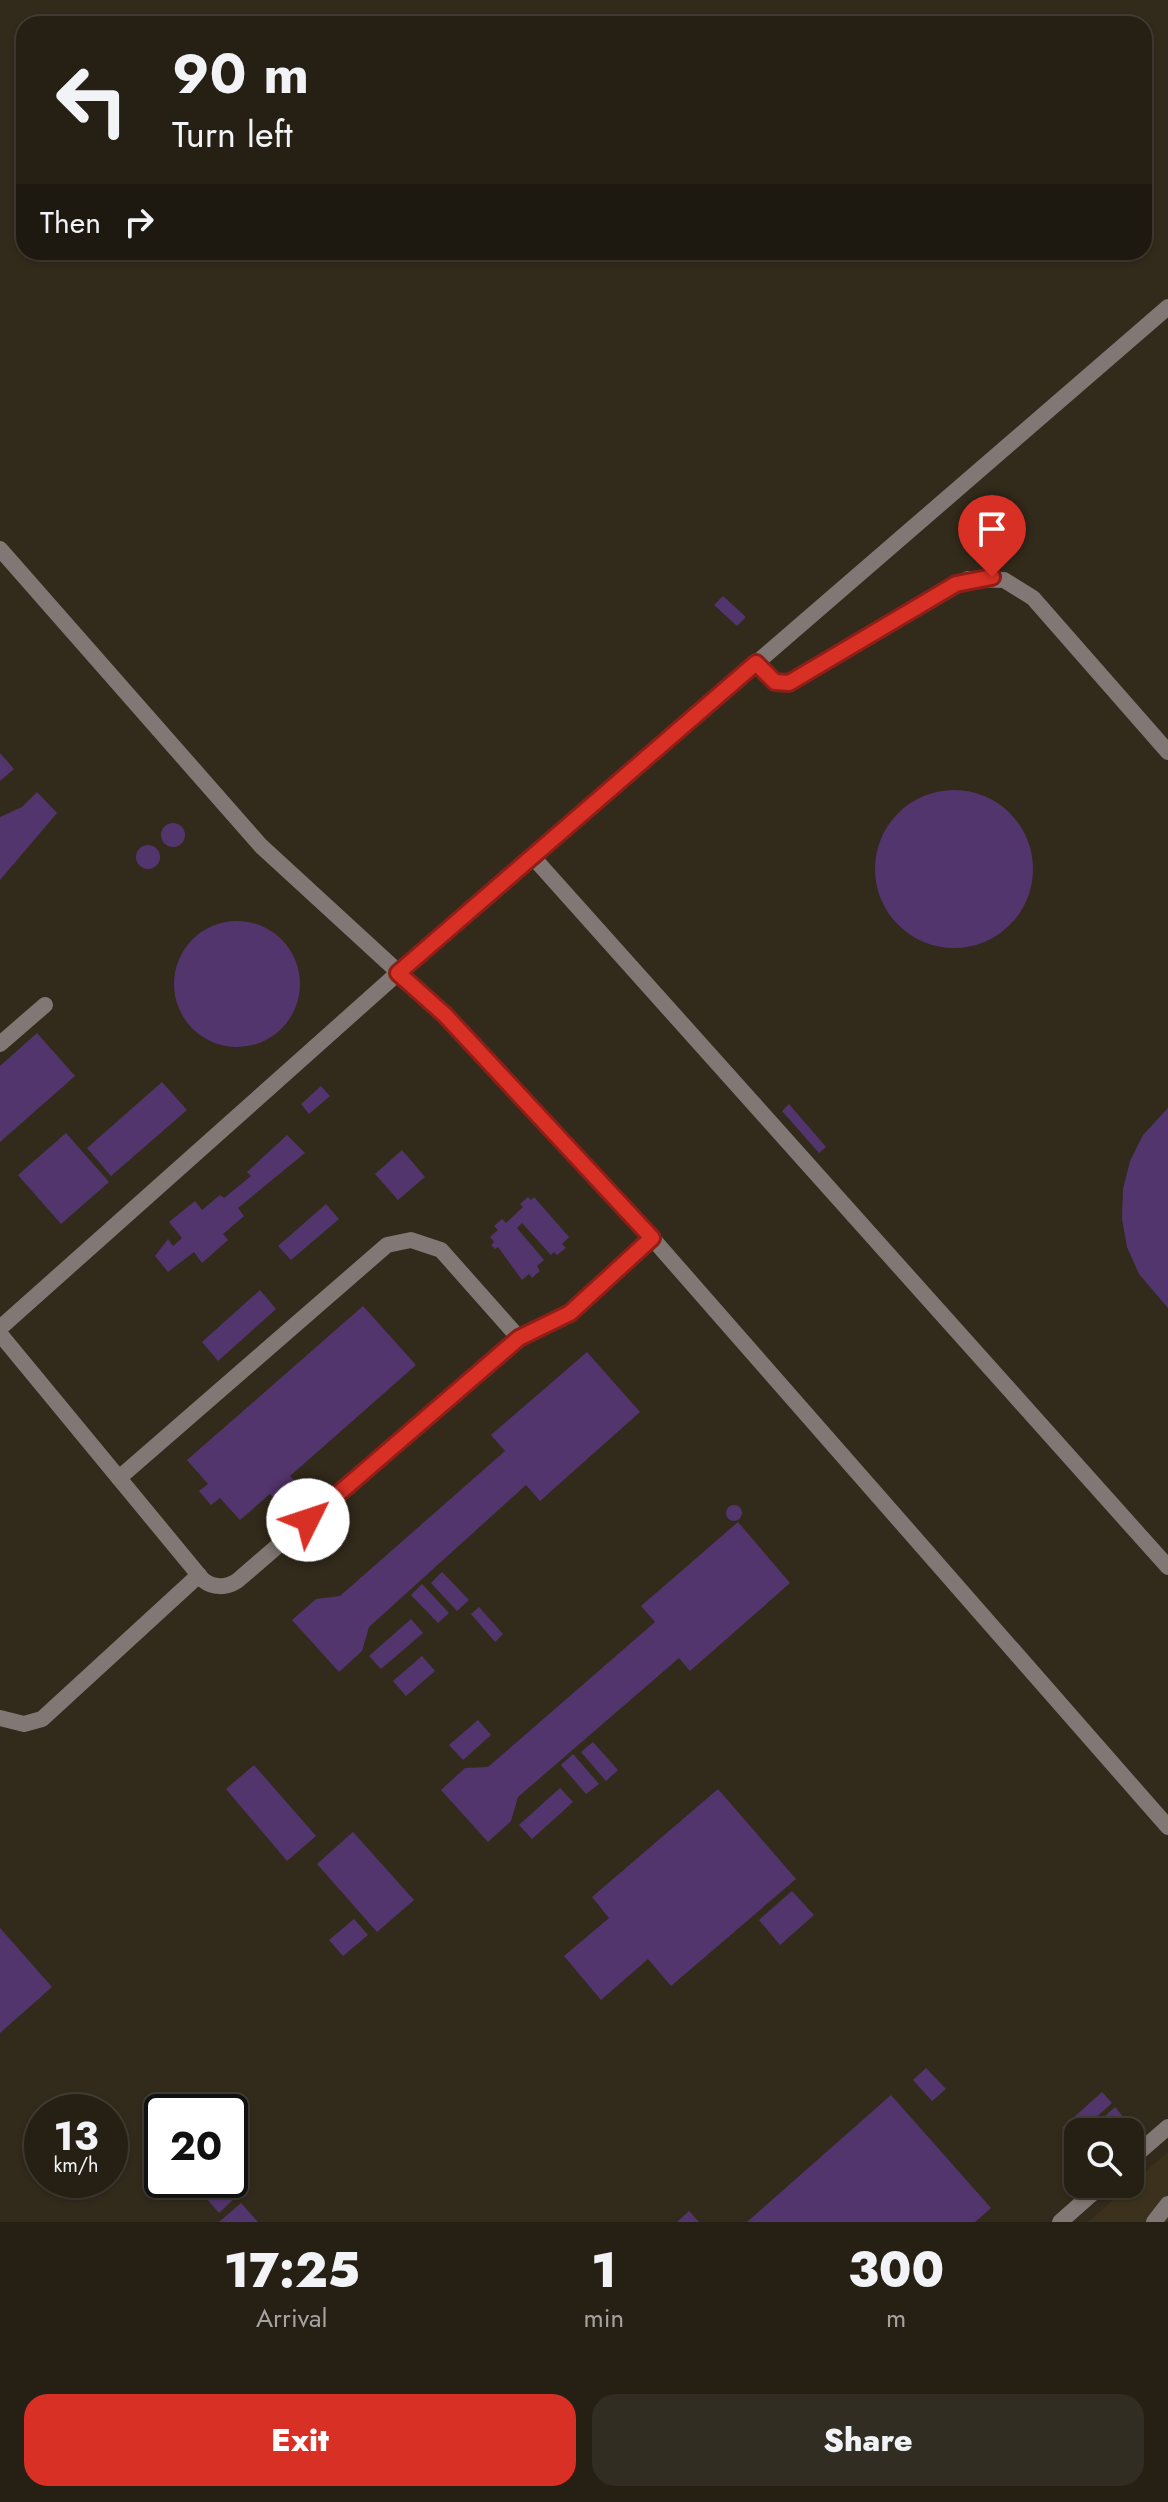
<!DOCTYPE html>
<style>
:root{--surface:#262014;--page:#322d22;--text:#f1f3f6;--muted:#a4a3a0;--line:#423e34;--accent:#d93025}
body{margin:0;font-family:Jost,sans-serif;background:var(--page);color:var(--text);height:100vh;display:flex;flex-direction:column;font-size:30px;white-space:nowrap}
*{box-sizing:border-box;margin:0}
p{font-size:26px;color:var(--muted)}
.icon{flex:none;width:44px;height:44px;fill:none;stroke:currentColor;stroke-width:2;stroke-linecap:round;stroke-linejoin:round}
.map{position:relative;height:2222px;overflow:hidden}
.details{display:flex;flex-direction:column;background:var(--surface);flex:1}
.details>*{flex:none}
.top-card{position:absolute;left:16px;top:16px;width:1136px;height:244px;border-radius:24px;box-shadow:0 2px 6px #0004,0 0 0 2px var(--line);background:#262014;color:var(--text);overflow:hidden}
.buttons{position:absolute;left:1064px;top:2118px;display:grid;gap:16px}
.buttons a{display:grid;place-items:center;width:80px;height:80px;border-radius:16px;background:var(--surface);box-shadow:0 2px 6px #0004,0 0 0 2px var(--line);font-size:40px}
.speed{position:absolute;left:24px;top:2094px;display:flex;gap:16px;font-size:40px;font-weight:700;text-align:center}
.speed>*{display:grid;place-content:center;width:104px;height:104px;border-radius:50%;background:var(--surface);box-shadow:0 2px 6px #0004,0 0 0 2px var(--line);line-height:1}
.speed small{font-size:20px;font-weight:400}
.speed .limit{border:4px solid #111;border-radius:12px;background:#fff;color:#111}
.pin{position:absolute;display:grid;place-items:center;width:68px;height:68px;color:#fff;margin:-82px -34px;border-radius:50% 50% 50% 0;rotate:-45deg;box-shadow:0 0 8px #0007}
.pin .icon{rotate:45deg}
.me{position:absolute;width:88px;margin:-44px;rotate:49deg;stroke-linejoin:round;filter:drop-shadow(0 0 6px #0008)}
.turn{display:flex;align-items:center;gap:28px;height:168px;padding:0 24px;font-size:36px}
.turn .icon{width:104px;height:104px;stroke-width:2.5}
.turn b{display:block;font-size:56px;line-height:68px}
.then{display:flex;align-items:center;height:76px;padding:0 24px;background:#0003;gap:16px;font-size:30px}
.eta{display:flex;justify-content:space-evenly;align-items:center;height:136px;text-align:center}
.eta b{font-size:48px;font-weight:800;line-height:56px}
.cta{display:flex;gap:16px;margin-top:auto;padding:16px 24px}
.cta a{flex:1;height:92px;border-radius:24px;background:var(--accent);color:#fff;font-size:32px;font-weight:800;line-height:92px;text-align:center}
.cta a+a{background:var(--page);color:var(--text)}
.map>svg:first-child{display:block}
</style>
<div class="map">
<svg width="1168" height="2222" viewBox="0 0 1168 2222">
<rect width="100%" height="100%" fill="#322a1b"/>
<!-- built -->
<path fill="#3c311c" d="M1168 2152V2222H1088Z"/>
<!-- building -->
<g fill="#53356d">
<path d="M723 596 746 617 737 626 714 605Z"/>
<path d="M0 753 14 769 0 781Z"/>
<circle cx="954" cy="869" r="79"/>
<path d="M37 792 57 813 0 880V817L22 807Z"/>
<circle cx="173" cy="835" r="12"/>
<circle cx="148" cy="857" r="12"/>
<circle cx="237" cy="984" r="63"/>
<path d="M37 1033 75 1076 0 1142V1066Z"/>
<path d="M162 1082 187 1110 111 1176 87 1148Z"/>
<path d="M321 1086 330 1096 309 1114 301 1104Z"/>
<path d="M789 1104 826 1147 819 1153 782 1111Z"/>
<path d="M1168 1108V1308L1139 1274 1127 1247 1122 1219 1123 1189 1130 1161 1143 1135Z"/>
<path d="M66 1133 109 1182 61 1224 18 1175Z"/>
<path d="M287 1135 305 1153 238 1208 244 1216 223 1234 228 1240 202 1263 194 1252 168 1272 155 1256 168 1239 173 1246 182 1238 169 1222 195 1201 202 1210 220 1195 224 1198 251 1176 247 1172Z"/>
<path d="M402 1150 425 1177 398 1200 375 1174Z"/>
<path d="M528 1197 531 1200 534 1197 569 1237 562 1244 566 1248 557 1255 554 1252 551 1255 522 1223 517 1228 544 1260 537 1266 540 1271 532 1278 529 1274 522 1280 498 1247 495 1249 491 1245 494 1242 490 1237 498 1230 494 1226 502 1219 506 1223 523 1207 520 1204Z"/>
<path d="M326 1204 339 1219 291 1260 278 1246Z"/>
<path d="M260 1290 276 1309 218 1361 202 1342Z"/>
<path d="M363 1306 416 1365 290 1476 297 1483 277 1501 270 1494 240 1520 220 1498 211 1505 199 1491 208 1484 187 1460Z"/>
<path d="M587 1352 640 1412 540 1501 526 1485 369 1627 362 1651 339 1672 292 1620 316 1599 340 1596 505 1451 491 1435Z"/>
<circle cx="734" cy="1513" r="8"/>
<path d="M738 1522 790 1583 690 1671 679 1658 518 1797 511 1821 488 1842 441 1790 465 1768 488 1767 655 1622 641 1606Z"/>
<path d="M442 1572 469 1600 457 1611 431 1583Z"/>
<path d="M422 1584 449 1613 438 1623 411 1595Z"/>
<path d="M479 1607 503 1634 495 1642 471 1614Z"/>
<path d="M411 1619 423 1633 381 1669 369 1656Z"/>
<path d="M422 1656 435 1671 406 1696 393 1681Z"/>
<path d="M478 1720 491 1735 463 1760 449 1745Z"/>
<path d="M593 1742 618 1770 606 1781 581 1752Z"/>
<path d="M573 1754 599 1784 586 1794 561 1765Z"/>
<path d="M254 1765 316 1836 287 1861 226 1789Z"/>
<path d="M560 1788 573 1802 532 1839 519 1825Z"/>
<path d="M718 1789 796 1879 671 1986 648 1959 601 2000 564 1956 609 1918 592 1897Z"/>
<path d="M353 1832 414 1900 377 1932 317 1864Z"/>
<path d="M792 1891 814 1915 780 1945 759 1920Z"/>
<path d="M354 1919 368 1935 343 1956 329 1940Z"/>
<path d="M0 1928 52 1987 0 2033Z"/>
<path d="M926 2068 946 2089 932 2101 913 2080Z"/>
<path d="M1102 2092 1112 2103 1072 2139 1062 2128Z"/>
<path d="M891 2095 991 2208 975 2222H747Z"/>
<path d="M1115 2107 1125 2119 1110 2132H1088Z"/>
<path d="M222 2182 236 2197 219 2213 206 2198Z"/>
<path d="M241 2203 258 2222H219Z"/>
<path d="M689 2211 699 2222H677Z"/>
</g>
<g fill="none" stroke-linecap="round" stroke-linejoin="round">
<!-- service -->
<g stroke="#817775" stroke-width="16">
<path d="M0 549 261 846 445 1015 652 1238 1168 1827"/>
<path d="M756 663 775 682 789 683 968 579 1004 580 1033 598 1168 752"/>
<path d="M532 856 1168 1567"/>
<path d="M0 1044 45 1005"/>
<path d="M0 1328 398 973 1168 307"/>
<path d="M0 1334 203 1580C213 1588 226 1588 237 1581L519 1338 570 1313 652 1238"/>
<path d="M119 1478 387 1245 411 1240 441 1250 519 1338"/>
<path d="M0 1718 24 1724 42 1719 199 1575"/>
<path d="M1130 2160 1168 2127"/>
<path d="M1060 2222 1103 2184"/>
<path d="M1154 2222 1168 2204"/>
</g>
</g>
<g fill="none" stroke-linecap="round" stroke-linejoin="round">
<!-- route casing -->
<g stroke="#8d1f18" stroke-width="20">
<path id="route" d="M308 1520 519 1338 570 1313 652 1238 445 1015 398 973 756 663 775 682 789 683 956 584 992 577"/>
</g>
<!-- route -->
<use href="#route" stroke="#d93025" stroke-width="14"/>
</g>
</svg>
<div class="buttons">
<a><svg class="icon" aria-label="search" viewBox="0 0 24 24"><circle cx="10" cy="10" r="6"/><path d="M15 15l6 6"/></svg></a>
</div>
<div class="speed"><div>13<small>km/h</small></div><div class="limit">20</div></div>
<div class="pin" style="left:992px;top:577px;background:#d93025"><svg class="icon" aria-label="arrive" viewBox="0 0 24 24"><path d="M6 21V4h12l-3 4 3 4H6"/></svg></div>
<svg class="me" style="left:308px;top:1520px" viewBox="-20 -20 40 40"><circle r="19" fill="#fff"/><path d="M0-13L10 11 0 6-10 11z" fill="#d93025"/></svg>
<div class="top-card">
<div class="turn"><svg class="icon" aria-label="left" viewBox="0 0 24 24"><path d="M17 20v-9H6M10 6l-5 5 5 5"/></svg><div><b>90 m</b>Turn left</div></div>
<div class="then">Then<svg class="icon" aria-label="right" viewBox="0 0 24 24"><path d="M7 20v-9h11M14 6l5 5-5 5"/></svg></div>
</div>
</div>
<section class="details">
<div class="eta">
<div><b>17:25</b><p>Arrival</p></div>
<div><b>1</b><p>min</p></div>
<div><b>300</b><p>m</p></div>
</div>
<div class="cta"><a>Exit</a><a>Share</a></div>
</section>
